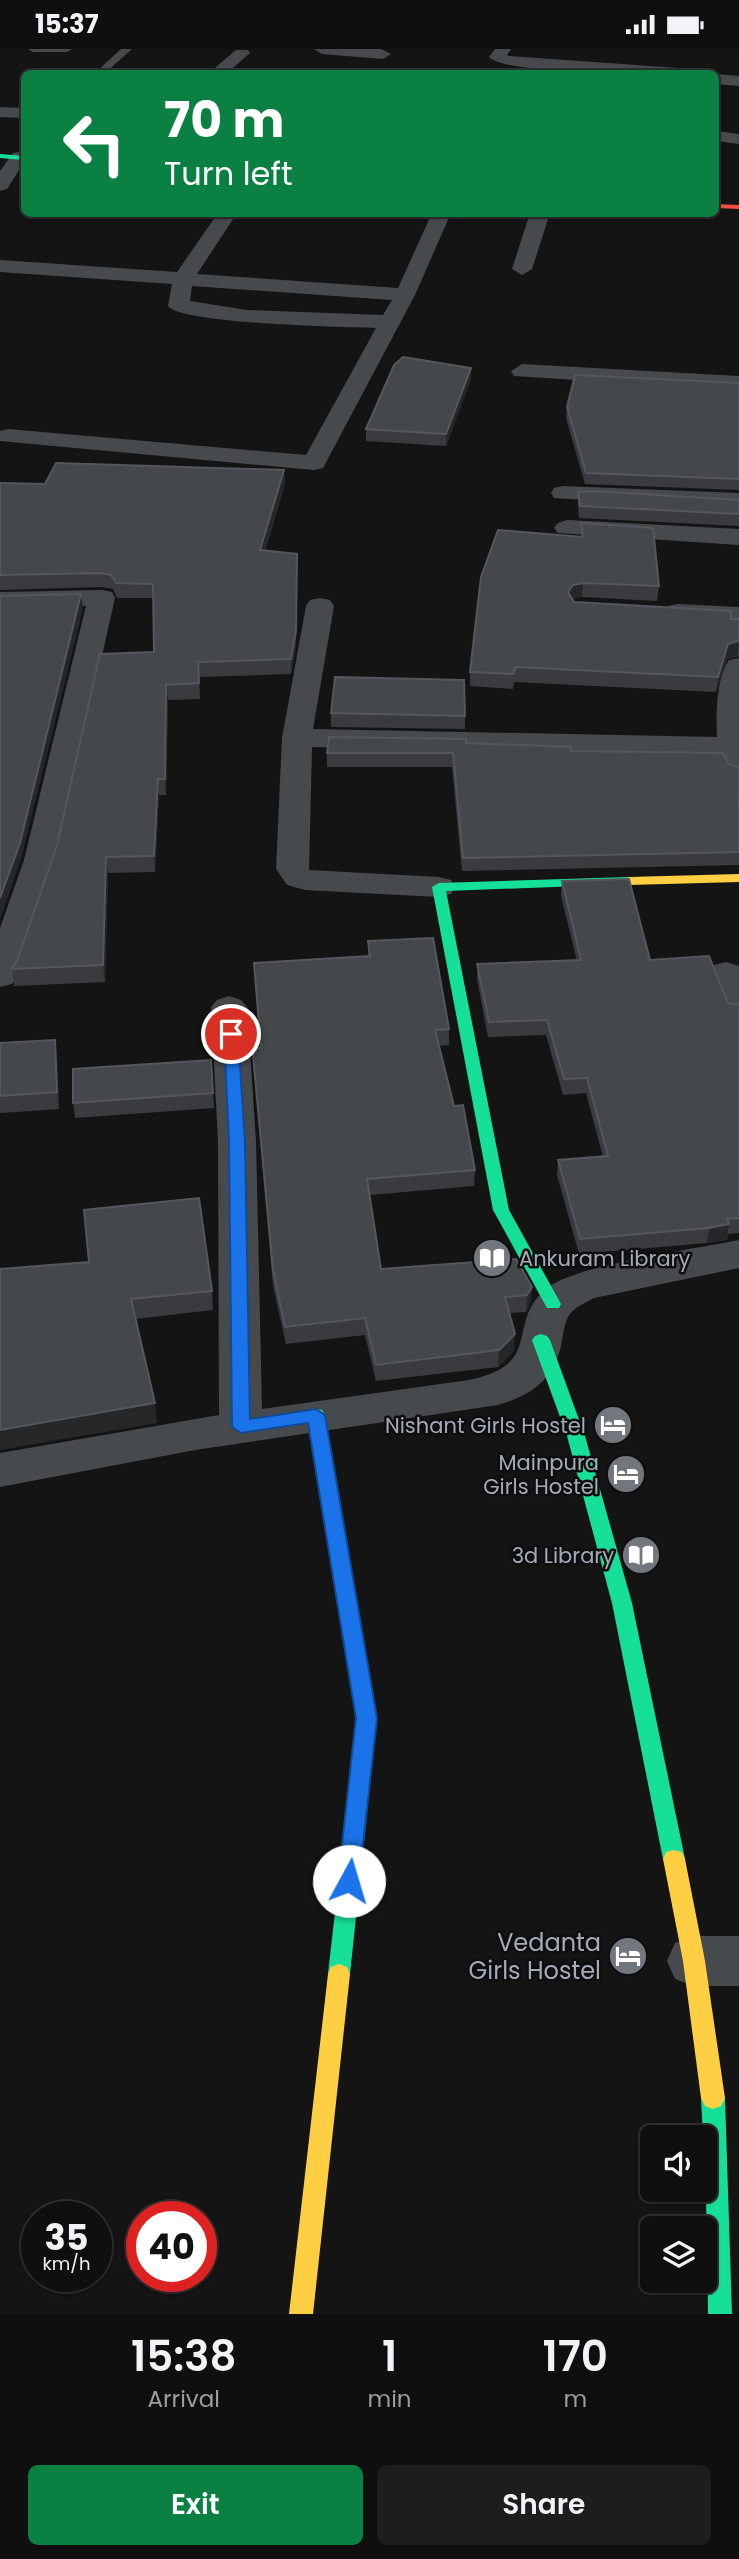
<!DOCTYPE html>
<style>
:root{--surface:#0f0f0f;--page:#1d1d1d;--text:#f1f3f6;--muted:#9b9c9e;--line:#2f2f2f;--accent:#0b8043}
body{margin:0;font-family:Poppins,sans-serif;background:var(--page);color:var(--text);height:100vh;display:flex;flex-direction:column;font-size:26px;white-space:nowrap}
*{box-sizing:border-box;margin:0}
p{font-size:23px;color:var(--muted)}
.icon{flex:none;width:38px;height:38px;fill:none;stroke:currentColor;stroke-width:2;stroke-linecap:round;stroke-linejoin:round}
.map{position:relative;height:2265px;overflow:hidden}
.sheet{display:flex;flex-direction:column;background:var(--surface);flex:1}
.sheet>*{flex:none}
.top-card{position:absolute;left:21px;top:21px;width:698px;height:147px;border-radius:10px;box-shadow:0 2px 5px #0004,0 0 0 2px var(--line);background:#0b8043;color:#fff;overflow:hidden}
.controls{position:absolute;left:640px;top:2076px;display:grid;gap:14px}
.controls a{display:grid;place-items:center;width:77px;height:77px;border-radius:10px;background:var(--surface);box-shadow:0 2px 5px #0004,0 0 0 2px var(--line);font-size:35px}
.speed{position:absolute;left:21px;top:2152px;display:flex;gap:14px;font-size:35px;font-weight:700;text-align:center}
.speed>*{display:grid;place-content:center;width:91px;height:91px;border-radius:50%;background:var(--surface);box-shadow:0 2px 5px #0004,0 0 0 2px var(--line);line-height:1}
.speed small{font-size:18px;font-weight:400}
.speed .limit{border:10px solid #d22;background:#fff;color:#111}
.pin{position:absolute;display:grid;place-items:center;width:60px;height:60px;color:#fff;margin:-30px;border:4px solid #fff;border-radius:50%;box-shadow:0 2px 7px #0007}
.me{position:absolute;width:77px;margin:-38px;rotate:6deg;stroke-linejoin:round;filter:drop-shadow(0 0 5px #0008)}
.turn{display:flex;align-items:center;gap:24px;height:147px;padding:0 28px;font-size:32px}
.turn .icon{width:91px;height:91px;stroke-width:2.5}
.turn b{display:block;font-size:49px;line-height:60px}
.eta{display:flex;justify-content:space-evenly;align-items:center;height:119px;text-align:center}
.eta b{font-size:42px;font-weight:600;line-height:49px}
.action{display:flex;gap:14px;margin-top:auto;padding:14px 28px}
.action a{flex:1;height:80px;border-radius:10px;background:var(--accent);color:#fff;font-size:28px;font-weight:600;line-height:80px;text-align:center}
.action a+a{background:var(--page);color:var(--text)}
.status{display:flex;justify-content:space-between;align-items:center;height:49px;padding:0 35px;background:var(--surface);direction:ltr}
.status svg{height:19px;fill:currentColor}
.map>svg:first-child{display:block}
</style>
<div class="status"><b>15:37</b><svg viewBox="0 0 49 12"><path d="M0 12V9h3v3zM5 12V6h3v6zM10 12V3h3v9zM15 12V0h3v12zM26 1h20v11H26zM47 4h2v5h-2z"/></svg></div>
<div class="map">
<svg width="739" height="2265" viewBox="0 0 739 2265">
<rect width="100%" height="100%" fill="#141414"/>
<g fill="none" stroke-linecap="round" stroke-linejoin="round">
<!-- lane -->
<g fill="#474a4d" fill-rule="evenodd">
<path d="M28 0H72L67 3H33Z"/>
<path d="M121 0H132L105 24H95Z"/>
</g>
<!-- street -->
<g fill="#474a4d" fill-rule="evenodd">
<path d="M314 0H381L391 5 383 10 322 5Z"/>
<path d="M495 0H511L507 6 509 7 678 19 686 24C658 27 504 25 489 8Z"/>
<path d="M236 1H248L250 4 227 24H209Z"/>
<path d="M716 25 739 27V37L716 35Z"/>
<path d="M0 58 24 59V69L0 68Z"/>
<path d="M716 82 739 85V95L716 92Z"/>
<path d="M19 103 24 104V113L7 140 0 142V122L13 104Z"/>
<path d="M218 164H237L197 225 398 239 432 164H451L415 246 323 419 314 421 0 392V382L8 380 306 406 376 279C346 278 181 275 168 257L172 235 0 223V211L177 223ZM192 237 392 251 383 266 247 261 190 252Z"/>
<path d="M530 164H550L532 220 522 226 512 220Z"/>
<path d="M522 315 739 327V341L514 327 511 322Z"/>
<path d="M563 437 739 444V460L554 449 551 444 554 439Z"/>
<path d="M567 471 739 480V496L558 484 554 479 558 474Z"/>
<path d="M102 541 112 543 115 549 56 811 17 928 12 935 0 938V879L24 811 86 557 0 559V543Z"/>
<path d="M320 549 330 551 334 557 313 680 717 688C716 665 716 630 729 611L739 609V729L728 726 719 706 312 698 309 821 439 828 451 831 455 838 451 845 439 848 305 841 287 836 276 820 282 689 306 557 310 551Z"/>
<path d="M678 555 739 558V574L668 569 664 563 668 557Z"/>
<path d="M726 913 739 917V970L727 966 709 923 714 916Z"/>
<path d="M229 947 241 951 247 958 256 1092 262 1360 469 1331C548 1315 502 1272 550 1237 582 1215 696 1200 739 1191V1219L594 1249C585 1254 573 1259 568 1268 563 1278 563 1290 560 1301 551 1333 529 1347 498 1356L195 1401 0 1438V1404L219 1366 218 1092 211 958 217 951Z"/>
<path d="M694 1887H739V1937H694L675 1930 667 1912 675 1894Z"/>
</g>
<!-- fast -->
<g fill="#16e098" fill-rule="evenodd">
<path d="M0 105 24 107V111L0 109Z"/>
<path d="M629 828 634 829V835L446 842 509 1161 561 1255 559 1259H547L493 1161 432 838 439 834Z"/>
<path d="M541 1285 547 1287 550 1291 585 1387 632 1554 685 1810 682 1817 674 1819 666 1817 663 1810 612 1554 567 1387 532 1291 535 1287Z"/>
<path d="M316 1360 322 1361 325 1366 377 1669 350 1925 347 1932 339 1935 331 1932 328 1925 357 1669 307 1366 310 1361Z"/>
<path d="M713 2038 721 2041 725 2049 732 2265H708L705 2088H703L701 2049 705 2041Z"/>
</g>
<!-- slow -->
<g fill="#ffcf43" fill-rule="evenodd">
<path d="M739 825V833L629 836 622 832 629 828Z"/>
<path d="M674 1801 682 1803 685 1810 705 1912 725 2049 721 2057 713 2060 705 2057 701 2049 683 1912 663 1810 666 1803Z"/>
<path d="M339 1915 347 1918 350 1925 313 2265H289L328 1925 331 1918Z"/>
</g>
<!-- jam -->
<path fill="#f24e42" fill-rule="evenodd" d="M716 155 739 156V160L716 159Z"/>
</g>
<!-- wall -->
<g fill="#3a3b3e">
<path d="M471 319V330L446 397 366 392V380Z"/>
<path d="M739 334V441L585 435 566 369 567 358Z"/>
<path d="M284 421 285 435 265 502 297 519 296 597 291 625 199 628 200 650 168 651 166 746H159L155 823 108 824 105 933 14 937 12 920 17 912 154 603 153 549H117L113 540 102 538 0 541V434L45 435Z"/>
<path d="M578 443 739 451V477L579 469 578 455Z"/>
<path d="M581 474 659 537 657 552 582 548 572 550 574 553 739 570V607L727 610 716 643 514 633 513 640 470 637V623L581 488Z"/>
<path d="M331 664 465 667V680L331 678Z"/>
<path d="M466 694 729 715 739 718V816L462 822 452 718H327V704Z"/>
<path d="M562 832 650 911 728 954 739 956V1184L728 1185 727 1191 707 1194 579 1205 557 1126 558 1111 603 1108 586 1044 563 1046 546 986 488 988 477 930V915L577 912 561 847Z"/>
<path d="M368 892 449 980V996L439 997 454 1057 475 1121 474 1137 370 1146 381 1220 532 1238 530 1255 526 1263 509 1264 514 1302 498 1318 376 1332 365 1286 286 1295 273 1237 254 1022 253 1006 260 999 254 914 368 907Z"/>
<path d="M55 991 57 1008 59 1060 0 1064V994Z"/>
<path d="M211 1011 214 1059 75 1069 73 1054Z"/>
<path d="M0 1220 212 1242 213 1261 135 1270 157 1374Z"/>
</g>
<!-- shaded-wall -->
<g fill="#262728">
<path d="M471 319V330L446 397V385Z"/>
<path d="M284 421 285 435 260 516V501Z"/>
<path d="M297 505 296 597 291 625V610Z"/>
<path d="M583 534 582 548 572 550 568 543 573 536Z"/>
<path d="M81 545 83 560 21 810 0 871V849Z"/>
<path d="M739 592 738 606 727 610 716 643 718 628 728 595Z"/>
<path d="M166 636 168 651 166 746 165 730Z"/>
<path d="M158 730 159 746 155 823 154 807Z"/>
<path d="M106 808 108 824 105 933 103 916Z"/>
<path d="M55 991 57 1008 59 1060 57 1043Z"/>
<path d="M729 1175 727 1191 707 1194 709 1179Z"/>
<path d="M532 1238 530 1255 526 1263 527 1246Z"/>
<path d="M515 1285 514 1302 498 1318 499 1301Z"/>
<path d="M155 1354 157 1374 0 1401V1381Z"/>
</g>
<!-- building -->
<g fill="#45484b" stroke="#54575c" stroke-width="2">
<path d="M403 308 471 319 446 385 366 380 394 316Z"/>
<path d="M575 326 739 334V430L586 424 567 358Z"/>
<path d="M56 414 284 421 260 501 297 505 296 582 291 610 198 613 199 634 166 636 165 730H158L154 807 106 808 103 916 12 920 17 912 57 796 100 605 154 603 153 535 116 534 111 526 101 524 0 526V434L45 435Z"/>
<path d="M592 442 739 451V465L580 457 578 443Z"/>
<path d="M581 474 653 479 659 537 583 534 573 536 568 543 574 553 731 562V570H739V592L728 595 718 628 515 618 514 625 470 623 481 528 498 481 583 488Z"/>
<path d="M81 545 20 794 0 849V547Z"/>
<path d="M335 628 464 631 465 667 331 664Z"/>
<path d="M329 688 466 690V694L571 698V702L723 704 729 715 739 718V751H738L739 754V803L463 809 453 704H327Z"/>
<path d="M629 830 650 911 709 907 728 954 739 956V1169L727 1170 729 1175 709 1179 580 1190 558 1111 608 1107 587 1029 564 1030 547 971 489 973 477 915 581 911 562 832Z"/>
<path d="M433 889 449 980 435 981 454 1057 463 1056 475 1121 367 1130 381 1220 516 1210 532 1238 527 1246 505 1248 515 1285 499 1301 376 1316 365 1269 285 1278 273 1221 253 1006 254 999H261L254 914 370 907 368 892Z"/>
<path d="M55 991 57 1043 0 1047V994Z"/>
<path d="M211 1011 213 1044 73 1054V1020Z"/>
<path d="M199 1149 212 1242 131 1250 155 1354 0 1381V1220L89 1213 84 1161Z"/>
</g>
<!-- route -->
<path fill="#1a73e8" stroke="#114b97" stroke-width="2" d="M231 980 238 985 245 1093 250 1370 316 1360 325 1366 377 1669 359 1832 356 1839 349 1841 341 1839 338 1832 356 1669 308 1374 241 1384 232 1378 229 1093 224 985Z"/>
<!-- icons -->
<defs>
<g id="library-disc" transform="scale(2.0125)"><circle r="9.5" fill="#71777d" stroke="#0e0e10"/><path d="M-6-4Q-3-5.5-.7-3.5V5Q-3 3-6 4ZM6-4Q3-5.5 .7-3.5V5Q3 3 6 4Z" fill="#fff"/></g>
<g id="hotel-disc" transform="scale(2.0125)"><circle r="9.5" fill="#71777d" stroke="#0e0e10"/><path d="M-6-4.5h1.5V1H6V5H4.5V3h-9V5H-6ZM-4 0a1.8 1.8 0 1 1 3.6 0ZM.5 0V-2.5h3Q6-2.5 6 0Z" fill="#fff"/></g>
</defs>
<g fill-rule="evenodd">
<use href="#library-disc" x="492" y="1209"/>
<use href="#hotel-disc" x="613" y="1376"/>
<use href="#hotel-disc" x="626" y="1425"/>
<use href="#library-disc" x="641" y="1506"/>
<use href="#hotel-disc" x="628" y="1907"/>
</g>
<g text-anchor="middle" dominant-baseline="central" stroke-width="5" stroke-linejoin="round" paint-order="stroke">
<!-- poi labels -->
<g font-size="21" fill="#a3acb6" stroke="#0e0e10" text-anchor="end">
<text x="519" y="1209" text-anchor="start">Ankuram Library</text>
<text x="586" y="1376">Nishant Girls Hostel</text>
<text x="599" y="1413">Mainpura<tspan x="599" dy="24">Girls Hostel</tspan></text>
<text x="614" y="1506">3d Library</text>
</g>
<!-- near-poi labels -->
<g font-size="24" fill="#a3acb6" stroke="#0e0e10" text-anchor="end">
<text x="601" y="1893">Vedanta<tspan x="601" dy="28">Girls Hostel</tspan></text>
</g>
</g>
</svg>
<div class="controls">
<a><svg class="icon" aria-label="sound" viewBox="0 0 24 24"><path d="M4 9h4l5-4v14l-5-4H4zM17 9q2 3 0 6"/></svg></a>
<a><svg class="icon" aria-label="layers" viewBox="0 0 24 24"><path d="M12 4l9 5-9 5-9-5zM3 14l9 5 9-5"/></svg></a>
</div>
<div class="speed"><div>35<small>km/h</small></div><div class="limit">40</div></div>
<div class="pin" style="left:231px;top:985px;background:#d93025"><svg class="icon" aria-label="arrive" viewBox="0 0 24 24"><path d="M6 21V4h12l-3 4 3 4H6"/></svg></div>
<svg class="me" style="left:349px;top:1832px" viewBox="-20 -20 40 40"><circle r="19" fill="#fff"/><path d="M0-13L10 11 0 6-10 11z" fill="#1a73e8"/></svg>
<div class="top-card">
<div class="turn"><svg class="icon" aria-label="left" viewBox="0 0 24 24"><path d="M17 20v-9H6M10 6l-5 5 5 5"/></svg><div><b>70 m</b>Turn left</div></div>
</div>
</div>
<section class="sheet">
<div class="eta">
<div><b>15:38</b><p>Arrival</p></div>
<div><b>1</b><p>min</p></div>
<div><b>170</b><p>m</p></div>
</div>
<div class="action"><a>Exit</a><a>Share</a></div>
</section>
